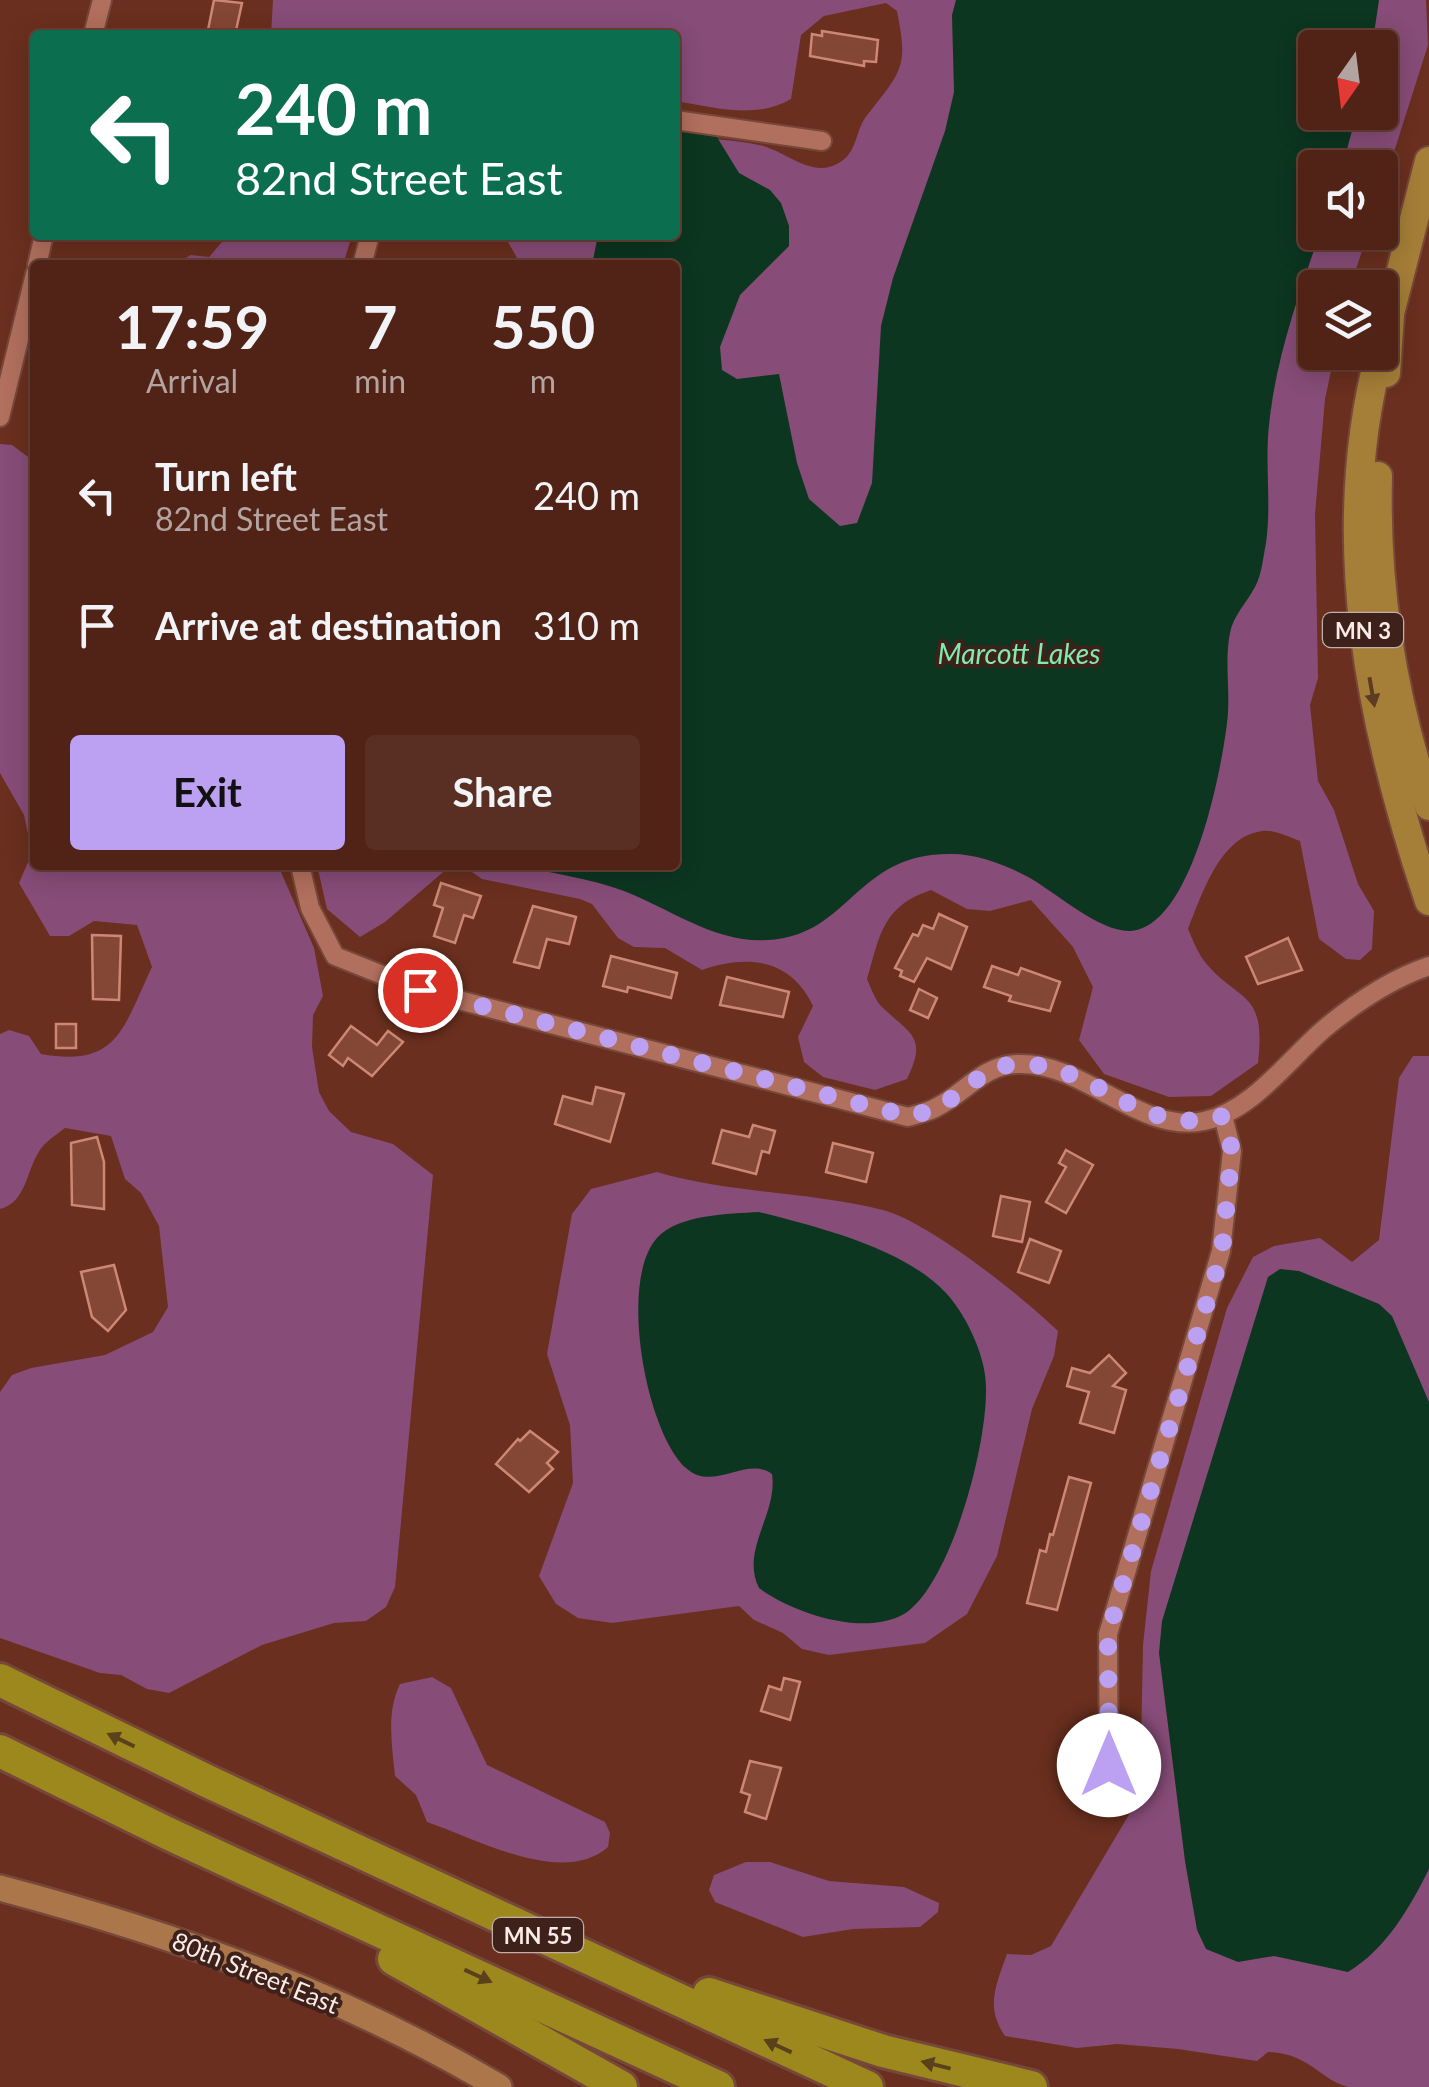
<!DOCTYPE html>
<style>
:root{--surface:#502316;--page:#5a2f23;--text:#f1f3f6;--muted:#b4a4a1;--line:#674035;--accent:#bca0f2}
body{margin:0;font-family:Lato,sans-serif;background:var(--page);color:var(--text);height:100vh;display:flex;flex-direction:column;font-size:38px;white-space:nowrap}
*{box-sizing:border-box;margin:0}
p{font-size:32px;color:var(--muted)}
.icon{flex:none;width:55px;height:55px;fill:none;stroke:currentColor;stroke-width:2;stroke-linecap:round;stroke-linejoin:round}
.map{position:relative;flex:1;overflow:hidden}
.details{position:absolute;left:30px;top:260px;width:650px;height:610px;display:flex;flex-direction:column;background:var(--surface);border-radius:10px;box-shadow:0 5px 25px #0003,0 0 0 2px var(--line)}
.details>*{flex:none}
.hud{position:absolute;left:30px;top:30px;width:650px;height:210px;border-radius:10px;box-shadow:0 5px 25px #0003,0 0 0 2px var(--line);background:#0b6e4f;color:#fff;overflow:hidden}
.needle{width:65px;rotate:194deg}
.buttons{position:absolute;left:1298px;top:30px;display:grid;gap:20px}
.buttons a{display:grid;place-items:center;width:100px;height:100px;border-radius:10px;background:var(--surface);box-shadow:0 5px 25px #0003,0 0 0 2px var(--line);font-size:50px}
.pin{position:absolute;display:grid;place-items:center;width:85px;height:85px;color:#fff;margin:-42px;border:5px solid #fff;border-radius:50%;box-shadow:0 2px 10px #0007}
.me{position:absolute;width:110px;margin:-55px;rotate:0deg;stroke-linejoin:round;filter:drop-shadow(0 0 8px #0008)}
.turn{display:flex;align-items:center;gap:35px;height:210px;padding:0 40px;font-size:45px}
.turn .icon{width:130px;height:130px;stroke-width:2.5}
.turn b{display:block;font-size:70px;line-height:85px}
.eta{display:flex;justify-content:space-evenly;align-items:center;height:170px;text-align:center}
.eta b{font-size:60px;font-weight:700;line-height:70px}
.cta{display:flex;gap:20px;margin-top:auto;padding:20px 40px}
.cta a{flex:1;height:115px;border-radius:10px;background:var(--accent);color:#111;font-size:40px;font-weight:700;line-height:115px;text-align:center}
.cta a+a{background:var(--page);color:var(--text)}
ul{padding:0;list-style:none}
li{display:flex;align-items:center;gap:30px;height:130px;padding:0 40px}
li div{flex:1}
li b{display:block;font-size:38px}
li em{font-style:normal}
.map>svg:first-child{display:block}
</style>
<div class="map">
<svg width="1429" height="2087" viewBox="0 0 1429 2087">
<rect width="100%" height="100%" fill="#6a2f1e"/>
<!-- green -->
<g fill="#874c78" fill-rule="evenodd">
<path d="M273 0H1426L1428 45 1380 196V168H1315V232L1368 233 1350 287 1315 288V352L1335 353 1325 399 1315 514 1318 678 1310 705 1318 781 1334 810 1358 884 1374 911 1372 949 1360 960 1346 959 1319 939 1300 841C1289 837 1273 829 1262 831 1219 837 1202 895 1188 929 1192 938 1196 949 1202 958 1236 1004 1267 986 1258 1063L1211 1096 1169 1097 1104 1074 1079 1040 1093 987 1073 947 1031 900 990 911 967 909 931 890C883 906 880 934 867 979 871 988 875 1000 882 1007 910 1034 928 1036 907 1079L875 1090 823 1077 804 1062 798 1037 813 1006C791 959 748 954 702 970L665 948 634 947 618 938 592 904 580 899 482 879 465 867H449L385 922 360 937 327 909 317 865H675V265H521L504 235H675V136C703 139 732 139 759 145 785 150 810 178 837 164 859 153 854 130 868 114 903 70 908 66 897 11L886 3 824 16 801 35 791 99C755 120 714 107 675 101V35H271ZM1315 48H1380V112H1315Z"/>
<path d="M218 235H352L343 265H181L180 261 191 255 209 257 222 242Z"/>
<path d="M0 444 12 445 35 462V865H278L314 948 323 996 313 1015 312 1047 319 1092 329 1111 351 1132 393 1144 433 1175 395 1587 386 1607 366 1621 334 1623 262 1645 169 1693 147 1689 121 1675 100 1673 0 1638V1392L12 1375 31 1368 105 1355 153 1332 168 1307 159 1226 141 1193 125 1179 111 1136 65 1128C56 1135 46 1141 40 1150 26 1170 27 1202 0 1209V1034L9 1030 29 1036 41 1054C119 1068 123 1027 152 967L137 925 94 921 69 936H50L19 883 32 853 24 815 0 773Z"/>
<path d="M1413 1056H1429V2087C1405 2087 1371 2087 1348 2087 1318 2079 1311 2054 1268 2052L1257 2061 1178 2049 1117 2044 1077 2048 1005 2036C985 2007 996 1985 1007 1954L1031 1955 1051 1946 1140 1796 1143 1645 1151 1571 1227 1308 1253 1257 1274 1246 1320 1238 1352 1262 1379 1240 1399 1078Z"/>
<path d="M657 1172C731 1194 809 1191 883 1210 929 1222 1023 1297 1058 1331L1054 1356 1032 1409 997 1556 967 1614 925 1643 829 1655 802 1649 783 1633 754 1620 739 1606 612 1623 578 1618 556 1604 539 1576 573 1483 570 1425 547 1354 572 1214 591 1189Z"/>
<path d="M432 1677 451 1688 487 1765 605 1822 610 1833 608 1847C562 1887 477 1839 427 1822L416 1795 395 1776C392 1745 386 1712 400 1684Z"/>
<path d="M746 1862H770L829 1881 904 1887 939 1903 938 1912 920 1927 853 1929 803 1937 715 1902 709 1890 714 1875Z"/>
</g>
<!-- water -->
<g fill="#0c3620">
<path d="M956 0H1379L1372 47 1315 48V112L1357 113 1342 167 1315 168V232L1320 233C1297 299 1273 366 1268 437 1266 472 1271 508 1266 543 1263 557 1262 574 1255 587 1247 602 1233 616 1230 633 1224 662 1231 693 1227 723 1221 773 1191 928 1130 931 1100 932 1056 893 1030 878 1008 866 978 854 952 854 864 852 852 922 788 937 726 952 678 912 624 891 589 878 550 873 514 865H675V265H592L598 235H675V136L686 129H712L739 173 770 190 781 203 789 226V246L740 295 720 347 722 370 737 379 779 374 797 463 809 499 840 526 857 523 872 483 881 326 893 278 945 131 954 92 952 15Z"/>
<path d="M759 1212C818 1227 904 1248 946 1293 964 1312 982 1349 985 1375 993 1429 952 1585 904 1614 864 1637 793 1613 759 1588 740 1550 778 1514 772 1474 746 1455 713 1493 686 1468 646 1432 618 1281 657 1238 679 1214 729 1214 759 1212Z"/>
<path d="M1280 1269 1299 1271 1379 1304 1392 1316 1429 1402V1869C1409 1909 1386 1949 1348 1972L1274 1956 1238 1962 1206 1949 1197 1930 1185 1861 1159 1653 1162 1621 1268 1277Z"/>
</g>
<!-- building -->
<g fill="#844635" stroke="#cd8875" stroke-width="2.5">
<path d="M214 0 242 3 235 35H207Z"/>
<path d="M822 31 878 40 876 62 864 61V66L810 56 812 34 822 36Z"/>
<path d="M441 883 481 896 473 918 464 915 455 943 434 936 443 908 434 905Z"/>
<path d="M533 906 576 917 569 944 547 939 539 968 514 962Z"/>
<path d="M939 914 967 927 951 969 927 958 914 982 900 976 902 971 895 968 913 934 918 936 923 925 933 929Z"/>
<path d="M92 935 121 936 119 1000 93 999Z"/>
<path d="M1288 938 1302 970 1258 984 1246 957Z"/>
<path d="M611 956 677 973 671 998 628 987 627 992 603 986Z"/>
<path d="M992 966 1018 975 1021 968 1060 982 1050 1011 1009 1001 1011 996 984 987Z"/>
<path d="M727 977 789 992 783 1017 720 1005Z"/>
<path d="M919 989 937 998 928 1018 910 1010Z"/>
<rect x="56" y="1024" width="20" height="24"/>
<path d="M351 1026 377 1045 388 1031 403 1042 372 1076 348 1058 343 1066 329 1055Z"/>
<path d="M596 1087 624 1094 610 1142 555 1124 563 1096 592 1104Z"/>
<path d="M753 1125 775 1131 769 1153 762 1151 756 1174 713 1163 722 1130 749 1137Z"/>
<path d="M97 1137 104 1162V1209L72 1205 71 1143Z"/>
<path d="M833 1143 873 1153 866 1182 826 1172Z"/>
<path d="M1066 1150 1093 1165 1066 1213 1046 1202 1066 1167 1059 1163Z"/>
<path d="M1001 1196 1030 1202 1022 1242 993 1236Z"/>
<path d="M1030 1239 1061 1251 1049 1283 1018 1272Z"/>
<path d="M114 1265 126 1310 108 1331 92 1317 81 1272Z"/>
<path d="M1109 1355 1126 1373 1113 1386 1126 1390 1114 1433 1080 1423 1089 1392 1067 1386 1072 1368 1090 1373Z"/>
<path d="M530 1431 558 1452 547 1463 553 1469 529 1492 496 1464 518 1439 520 1441Z"/>
<path d="M1069 1477 1091 1483 1057 1610 1027 1603 1040 1550 1046 1552 1050 1534 1053 1535Z"/>
<path d="M784 1678 800 1682 790 1720 761 1711 769 1686 781 1690Z"/>
<path d="M750 1761 781 1768 766 1819 745 1812 750 1795 741 1792Z"/>
</g>
<g fill="none" stroke-linecap="round" stroke-linejoin="round">
<!-- street casing -->
<g stroke="#76483a" stroke-width="22">
<g id="street">
<path d="M93 35 102 0"/>
<path d="M675 120 822 141"/>
<path d="M37 265 44 235"/>
<path d="M362 265 370 235"/>
<path d="M0 417 35 274"/>
<path d="M300 865 310 908 335 956 420 990 908 1117C918 1114 929 1112 937 1107 965 1093 983 1065 1017 1064 1084 1061 1140 1135 1204 1121 1252 1111 1288 1060 1324 1029 1355 1003 1391 979 1429 966"/>
<path d="M1109 1797 1108 1634 1221 1251 1232 1151 1223 1116"/>
</g>
</g>
<!-- secondary casing -->
<g stroke="#76483a" stroke-width="30">
<path id="secondary" d="M0 1888C174 1934 344 1994 499 2087"/>
</g>
<!-- primary casing -->
<g stroke="#76483a" stroke-width="32">
<g id="primary">
<path d="M1385 333 1429 161"/>
<path d="M1380 352C1331 536 1370 725 1429 901"/>
<path d="M1386 373 1390 315"/>
<path d="M1378 476C1375 588 1393 700 1429 806"/>
</g>
</g>
<!-- highway casing -->
<g stroke="#76483a" stroke-width="38">
<g id="highway">
<path d="M0 1680 209 1782 867 2087"/>
<path d="M0 1751 167 1833 718 2087"/>
<path d="M394 1959 621 2087"/>
<path d="M709 1994 883 2051 1031 2087"/>
</g>
</g>
<!-- street -->
<use href="#street" stroke="#b16f5d" stroke-width="18"/>
<!-- secondary -->
<use href="#secondary" stroke="#ab764a" stroke-width="25"/>
<!-- primary -->
<use href="#primary" stroke="#a57e37" stroke-width="28"/>
<!-- highway -->
<use href="#highway" stroke="#9d881e" stroke-width="32"/>
</g>
<!-- one-way arrows -->
<defs><path id="oneway-solid" d="M-6-.8H1V-3.2L6.5 0L1 3.2V.8H-6Z" transform="scale(2.5)"/></defs>
<use fill="#5c3d23" href="#oneway-solid" transform="translate(1372 692) rotate(80)"/>
<g fill="#5a401b">
<use href="#oneway-solid" transform="translate(121 1740) rotate(-154)"/>
<use href="#oneway-solid" transform="translate(478 1976) rotate(25)"/>
<use href="#oneway-solid" transform="translate(778 2046) rotate(-155)"/>
<use href="#oneway-solid" transform="translate(936 2065) rotate(-166)"/>
</g>
<g fill="none" stroke-linecap="round" stroke-linejoin="round">
<!-- route -->
<path stroke="#bca0f2" stroke-width="18" stroke-dasharray="0 32.4" d="M420 990 908 1116C918 1114 929 1112 938 1107 966 1092 984 1065 1018 1064 1097 1063 1141 1140 1223 1116L1232 1150 1222 1252 1108 1634 1109 1765"/>
</g>
<g text-anchor="middle" dominant-baseline="central" stroke-width="8" stroke-linejoin="round" paint-order="stroke">
<!-- shield labels -->
<g fill="#3d211a" stroke="#c2afaa" stroke-width="2.5">
<rect x="1323" y="613" width="80" height="34" rx="8"/>
<rect x="493" y="1918" width="90" height="34" rx="8"/>
</g>
<g font-size="22" font-weight="bold" fill="#fbece7">
<text x="1363" y="630">MN 3</text>
<text x="538" y="1935">MN 55</text>
</g>
<!-- street labels -->
<g font-size="25" fill="#fbece7" stroke="#3d211a">
<text transform="translate(256 1972) rotate(22)">80th Street East</text>
</g>
<!-- water labels -->
<g font-size="28" font-style="italic" fill="#81ebad" stroke="#3d211a">
<text x="1019" y="653">Marcott Lakes</text>
</g>
</g>
</svg>
<div class="buttons">
<a><svg class="needle" viewBox="-14 -14 28 28"><path d="M0-13l5 13h-10z" fill="#e53935"/><path d="M0 13l5-13h-10z" fill="#b4a4a1"/></svg></a>
<a><svg class="icon" aria-label="sound" viewBox="0 0 24 24"><path d="M4 9h4l5-4v14l-5-4H4zM17 9q2 3 0 6"/></svg></a>
<a><svg class="icon" aria-label="layers" viewBox="0 0 24 24"><path d="M12 4l9 5-9 5-9-5zM3 14l9 5 9-5"/></svg></a>
</div>
<div class="pin" style="left:420px;top:990px;background:#d93025"><svg class="icon" aria-label="arrive" viewBox="0 0 24 24"><path d="M6 21V4h12l-3 4 3 4H6"/></svg></div>
<svg class="me" style="left:1109px;top:1765px" viewBox="-20 -20 40 40"><circle r="19" fill="#fff"/><path d="M0-13L10 11 0 6-10 11z" fill="#bca0f2"/></svg>
<div class="hud">
<div class="turn"><svg class="icon" aria-label="left" viewBox="0 0 24 24"><path d="M17 20v-9H6M10 6l-5 5 5 5"/></svg><div><b>240 m</b>82nd Street East</div></div>
</div>
<section class="details">
<div class="eta">
<div><b>17:59</b><p>Arrival</p></div>
<div><b>7</b><p>min</p></div>
<div><b>550</b><p>m</p></div>
</div>
<ul>
<li><svg class="icon" aria-label="left" viewBox="0 0 24 24"><path d="M17 20v-9H6M10 6l-5 5 5 5"/></svg><div><b>Turn left</b><p>82nd Street East</p></div><em>240 m</em></li>
<li><svg class="icon" aria-label="arrive" viewBox="0 0 24 24"><path d="M6 21V4h12l-3 4 3 4H6"/></svg><div><b>Arrive at destination</b></div><em>310 m</em></li>
</ul>
<div class="cta"><a>Exit</a><a>Share</a></div>
</section>
</div>
